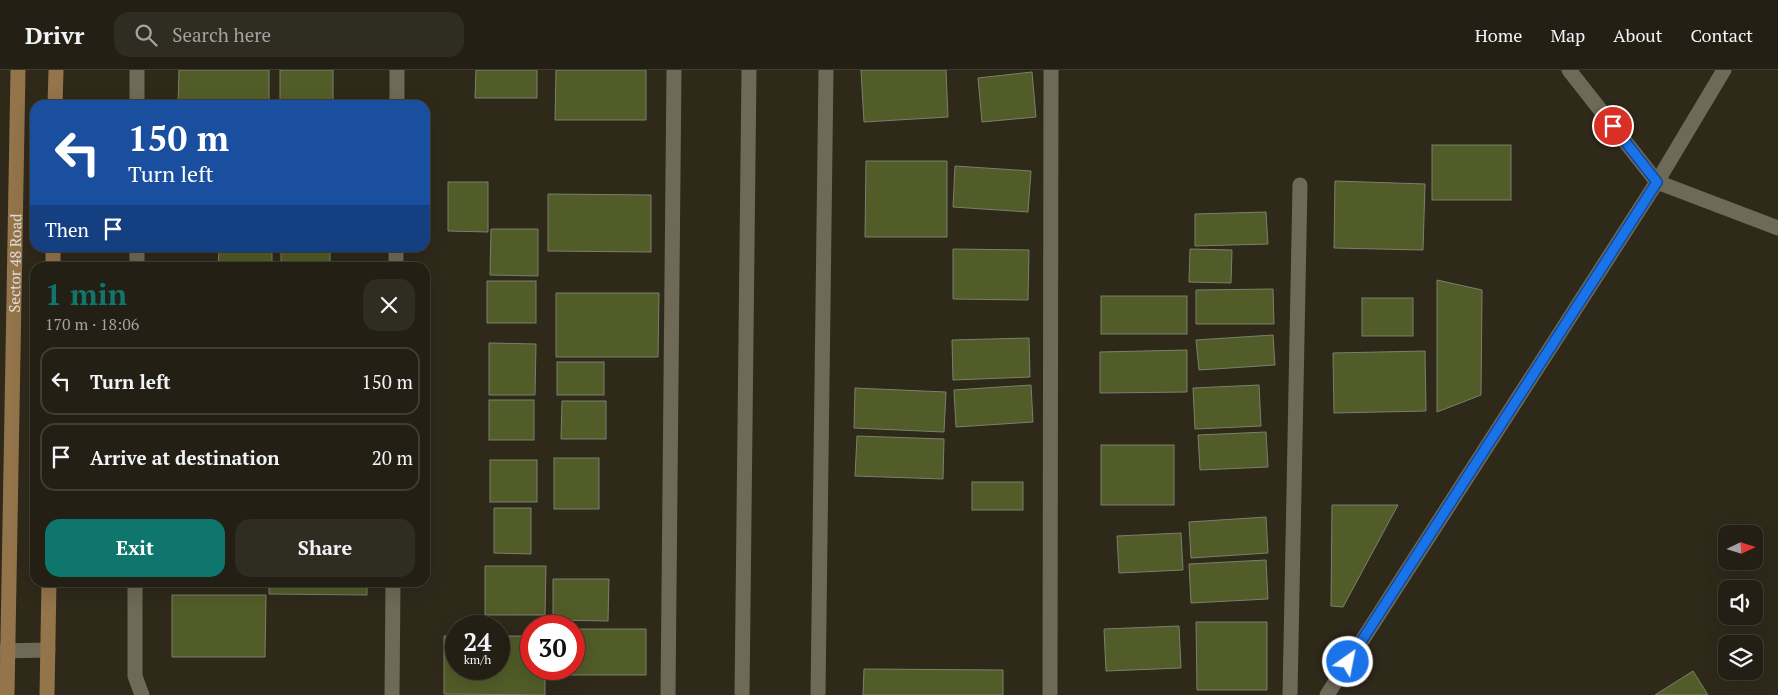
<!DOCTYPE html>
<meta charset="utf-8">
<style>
:root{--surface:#231f14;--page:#2f2c22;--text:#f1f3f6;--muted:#a3a2a0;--line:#403d34;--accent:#0f766e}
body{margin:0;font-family:"PT Serif",serif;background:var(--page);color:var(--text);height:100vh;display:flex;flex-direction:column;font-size:19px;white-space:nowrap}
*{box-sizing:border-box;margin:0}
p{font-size:16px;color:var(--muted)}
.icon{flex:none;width:28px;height:28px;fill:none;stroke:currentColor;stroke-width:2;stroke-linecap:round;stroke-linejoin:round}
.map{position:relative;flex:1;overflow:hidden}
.side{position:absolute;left:30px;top:192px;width:400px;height:325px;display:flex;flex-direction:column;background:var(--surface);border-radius:15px;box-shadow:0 5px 20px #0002,0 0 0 1px var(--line)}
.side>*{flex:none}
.guide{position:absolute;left:30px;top:30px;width:400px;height:152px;border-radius:15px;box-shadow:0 5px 20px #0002,0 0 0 1px var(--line);background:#1a4fa0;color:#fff;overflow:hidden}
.needle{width:32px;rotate:86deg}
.controls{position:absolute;left:1718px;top:455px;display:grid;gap:10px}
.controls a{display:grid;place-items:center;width:45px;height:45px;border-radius:10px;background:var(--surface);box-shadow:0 5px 20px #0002,0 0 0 1px var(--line);font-size:25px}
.speed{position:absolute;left:445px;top:545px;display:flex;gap:10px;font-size:25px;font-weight:700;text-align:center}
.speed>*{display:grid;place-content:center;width:65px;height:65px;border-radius:50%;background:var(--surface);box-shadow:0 5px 20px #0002,0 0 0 1px var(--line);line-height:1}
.speed small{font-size:12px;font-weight:400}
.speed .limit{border:8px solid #d22;background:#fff;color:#111}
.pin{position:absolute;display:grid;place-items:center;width:42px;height:42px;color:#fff;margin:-21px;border:2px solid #fff;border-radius:50%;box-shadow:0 1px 5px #0007}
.me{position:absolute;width:55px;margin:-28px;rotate:33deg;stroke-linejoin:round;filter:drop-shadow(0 0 4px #0008)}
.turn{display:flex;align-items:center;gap:18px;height:105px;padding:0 15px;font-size:22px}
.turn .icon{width:65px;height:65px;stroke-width:2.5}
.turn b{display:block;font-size:35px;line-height:42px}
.then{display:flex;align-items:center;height:48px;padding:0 15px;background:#0003;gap:10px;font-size:19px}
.round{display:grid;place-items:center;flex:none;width:52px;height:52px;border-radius:15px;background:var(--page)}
.summary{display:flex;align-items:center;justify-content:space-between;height:85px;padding:0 15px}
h1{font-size:30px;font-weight:800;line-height:38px;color:var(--accent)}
.primary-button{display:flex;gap:10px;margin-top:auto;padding:10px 15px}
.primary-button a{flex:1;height:58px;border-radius:15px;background:var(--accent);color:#fff;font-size:20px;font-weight:800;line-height:58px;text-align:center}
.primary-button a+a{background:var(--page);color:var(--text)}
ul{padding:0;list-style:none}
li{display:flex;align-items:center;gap:15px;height:68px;margin:0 10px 8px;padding:0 5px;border:2px solid var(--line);border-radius:15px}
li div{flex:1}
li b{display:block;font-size:19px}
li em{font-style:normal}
header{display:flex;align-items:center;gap:30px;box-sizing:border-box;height:70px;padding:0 25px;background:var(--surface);border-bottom:1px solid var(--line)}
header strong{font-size:24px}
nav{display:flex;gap:28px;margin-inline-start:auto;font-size:18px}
.search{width:350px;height:45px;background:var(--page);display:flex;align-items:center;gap:12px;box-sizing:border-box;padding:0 18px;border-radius:15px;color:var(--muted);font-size:19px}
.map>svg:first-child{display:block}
</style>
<header>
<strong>Drivr</strong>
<div class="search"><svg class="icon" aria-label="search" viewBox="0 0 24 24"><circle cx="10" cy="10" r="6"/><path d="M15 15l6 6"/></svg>Search here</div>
<nav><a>Home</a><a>Map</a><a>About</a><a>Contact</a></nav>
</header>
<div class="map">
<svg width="1778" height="625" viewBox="0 0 1778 625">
<rect width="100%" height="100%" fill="#2f291a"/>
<!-- building -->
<g fill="#515c28" stroke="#7b806e">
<path d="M179 0H269V35H178Z"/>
<rect x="280" y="0" width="53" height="35"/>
<path d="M476 0H537V28H475Z"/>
<path d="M556 0H646V50H555Z"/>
<path d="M861 0H946L948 47 864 52Z"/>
<path d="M1032 2 1036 47 982 52 978 8Z"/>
<rect x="1432" y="75" width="79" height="55"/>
<path d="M866 91H947V167H865Z"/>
<path d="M955 96 1031 101 1028 142 953 137Z"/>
<path d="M1335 111 1425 114 1423 180 1334 178Z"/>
<path d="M448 112H488V162L448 161Z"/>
<path d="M548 124 651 125V182L548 181Z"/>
<path d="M1266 142 1268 174 1195 176V144Z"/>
<path d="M491 159H538V206L490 205Z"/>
<path d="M219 178H272V198H218Z"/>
<rect x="281" y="178" width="49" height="20"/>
<path d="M953 179 1029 180 1028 230 953 229Z"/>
<path d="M1190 179 1232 180 1231 213 1189 212Z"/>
<path d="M1437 210 1482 220 1481 325 1437 342Z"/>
<rect x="487" y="211" width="49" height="42"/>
<path d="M1273 219 1274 254H1196V220Z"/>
<path d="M556 223H659L658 287H556Z"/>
<rect x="1101" y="226" width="86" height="38"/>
<rect x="1362" y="228" width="51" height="38"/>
<path d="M1273 265 1275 295 1199 300 1196 270Z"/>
<path d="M1029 268 1030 307 953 310 952 270Z"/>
<path d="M489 273 536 274 535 325H489Z"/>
<path d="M1187 280V322L1100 323V282Z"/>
<path d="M1425 281 1426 341 1334 343 1333 283Z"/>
<rect x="557" y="292" width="47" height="33"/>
<path d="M1031 315 1033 352 956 357 954 320Z"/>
<path d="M1259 315 1261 356 1195 359 1193 318Z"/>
<path d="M855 318 946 322 944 362 854 358Z"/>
<rect x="489" y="330" width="45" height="40"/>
<path d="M562 331H606V369H561Z"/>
<path d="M1266 362 1268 397 1200 400 1198 365Z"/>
<path d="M857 366 944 369 943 409 855 406Z"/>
<rect x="1101" y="375" width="73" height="60"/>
<rect x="554" y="388" width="45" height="51"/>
<rect x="490" y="390" width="47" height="42"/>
<rect x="972" y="412" width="51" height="28"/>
<path d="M1332 435H1398L1343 537 1331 536Z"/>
<path d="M494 438H531V484L494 483Z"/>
<path d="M1266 447 1268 483 1191 488 1189 452Z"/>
<path d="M1181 463 1183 500 1119 503 1117 466Z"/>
<path d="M1266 490 1268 529 1191 533 1189 494Z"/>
<path d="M485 496H546L545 545H485Z"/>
<path d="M553 509H609L608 551 553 550Z"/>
<path d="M269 512H367V525L269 524Z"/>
<path d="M172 525H266L265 587H172Z"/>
<path d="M1196 552H1267V620H1197Z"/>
<path d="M1179 556 1181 598 1106 601 1104 559Z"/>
<path d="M574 559H646V605H558V599H574Z"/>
<path d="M444 566H456V599H499V566H531V599H545V625L444 624Z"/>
<path d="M864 599 1003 600V625H863Z"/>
<path d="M1693 601 1708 625H1655Z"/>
</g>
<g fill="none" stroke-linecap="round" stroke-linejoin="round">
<!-- street -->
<g stroke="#6f6958" stroke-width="15">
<path d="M1569 0 1657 112 1778 158"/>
<path d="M137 35V0"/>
<path d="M397 35V0"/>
<path d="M137 198V178"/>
<path d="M396 198V178"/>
<path d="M135 512V606L142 625"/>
<path d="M0 581 48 580"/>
<path d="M392 625 393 512"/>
<path d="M668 625 674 0"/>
<path d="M742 625 749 0"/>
<path d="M818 625 826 0"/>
<path d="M1050 625 1051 0"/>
<path d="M1290 625 1300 115"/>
<path d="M1327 625 1657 112 1724 0"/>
</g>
<!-- secondary -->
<g stroke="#93744b" stroke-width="15">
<path d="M55 35 56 0"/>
<path d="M53 198V178"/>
<path id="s1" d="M7 625 18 0"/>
<path d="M47 625 49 512"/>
</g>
</g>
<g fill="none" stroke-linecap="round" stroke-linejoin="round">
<!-- route casing -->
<g stroke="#114b97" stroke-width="12">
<path id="route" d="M1348 592 1657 112 1613 56"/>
</g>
<!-- route -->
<use href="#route" stroke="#1a73e8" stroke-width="9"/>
</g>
<g text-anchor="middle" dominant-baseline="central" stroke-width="4" stroke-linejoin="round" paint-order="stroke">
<!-- street labels -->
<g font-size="15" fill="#e2ded5" stroke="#15120b">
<text stroke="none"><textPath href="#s1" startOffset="432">Sector 48 Road</textPath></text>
</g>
</g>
</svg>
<div class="controls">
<a><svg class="needle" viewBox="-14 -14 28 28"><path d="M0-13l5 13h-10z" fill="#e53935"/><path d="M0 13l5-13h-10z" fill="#a3a2a0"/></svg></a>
<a><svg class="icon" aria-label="sound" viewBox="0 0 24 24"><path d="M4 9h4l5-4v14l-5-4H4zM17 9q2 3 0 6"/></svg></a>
<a><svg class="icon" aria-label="layers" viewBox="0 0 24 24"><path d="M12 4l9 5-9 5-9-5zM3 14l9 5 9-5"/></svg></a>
</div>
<div class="speed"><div>24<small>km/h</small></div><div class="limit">30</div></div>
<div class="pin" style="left:1613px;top:56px;background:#d93025"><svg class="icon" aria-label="arrive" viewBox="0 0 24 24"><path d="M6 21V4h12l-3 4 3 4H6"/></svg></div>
<svg class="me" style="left:1348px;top:592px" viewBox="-20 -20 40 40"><circle r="17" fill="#1a73e8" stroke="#fff" stroke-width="3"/><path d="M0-11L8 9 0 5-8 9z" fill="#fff"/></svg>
<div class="guide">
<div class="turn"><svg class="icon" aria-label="left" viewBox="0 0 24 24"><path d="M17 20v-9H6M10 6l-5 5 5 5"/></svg><div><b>150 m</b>Turn left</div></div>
<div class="then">Then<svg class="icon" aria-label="arrive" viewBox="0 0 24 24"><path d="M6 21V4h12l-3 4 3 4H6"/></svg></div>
</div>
<section class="side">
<div class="summary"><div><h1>1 min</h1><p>170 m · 18:06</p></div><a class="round"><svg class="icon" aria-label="close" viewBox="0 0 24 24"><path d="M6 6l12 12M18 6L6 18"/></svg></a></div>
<ul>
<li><svg class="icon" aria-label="left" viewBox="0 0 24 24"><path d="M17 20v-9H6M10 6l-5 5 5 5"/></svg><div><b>Turn left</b></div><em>150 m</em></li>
<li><svg class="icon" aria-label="arrive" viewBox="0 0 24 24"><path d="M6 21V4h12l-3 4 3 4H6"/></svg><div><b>Arrive at destination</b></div><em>20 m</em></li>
</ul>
<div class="primary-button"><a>Exit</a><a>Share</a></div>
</section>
</div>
